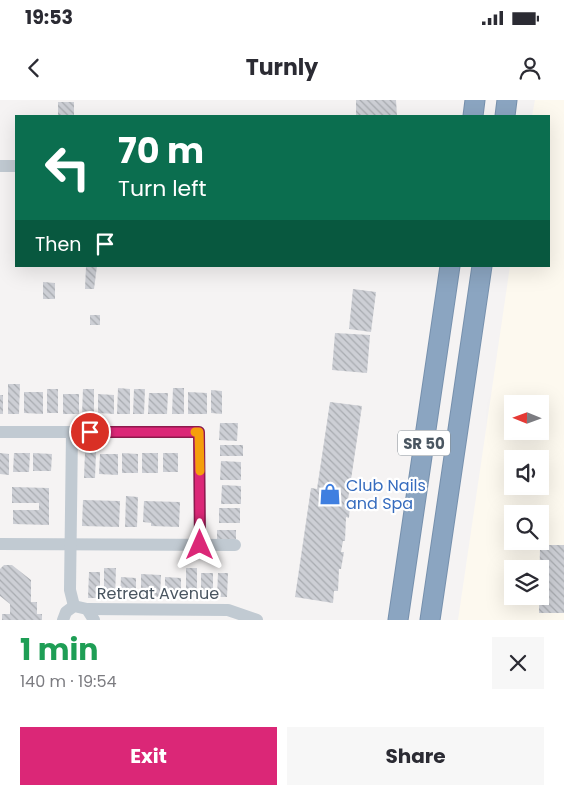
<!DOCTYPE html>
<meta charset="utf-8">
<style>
:root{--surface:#fff;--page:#f7f7f7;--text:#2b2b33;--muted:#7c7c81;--accent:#db2777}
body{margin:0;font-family:Poppins,sans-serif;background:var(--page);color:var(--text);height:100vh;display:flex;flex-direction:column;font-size:19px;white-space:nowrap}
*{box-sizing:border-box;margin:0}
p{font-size:16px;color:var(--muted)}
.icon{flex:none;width:28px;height:28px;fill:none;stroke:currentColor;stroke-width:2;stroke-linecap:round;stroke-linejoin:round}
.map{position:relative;height:520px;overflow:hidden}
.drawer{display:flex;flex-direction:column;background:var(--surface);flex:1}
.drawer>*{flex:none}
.guide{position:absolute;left:15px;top:15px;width:535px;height:152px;border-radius:0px;box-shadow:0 5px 20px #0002;background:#0b6e4f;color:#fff;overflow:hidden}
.needle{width:32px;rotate:271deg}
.buttons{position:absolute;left:504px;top:295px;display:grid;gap:10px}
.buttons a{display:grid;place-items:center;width:45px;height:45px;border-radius:0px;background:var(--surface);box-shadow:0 5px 20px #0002;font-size:25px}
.pin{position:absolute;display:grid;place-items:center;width:42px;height:42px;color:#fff;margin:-21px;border:2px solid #fff;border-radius:50%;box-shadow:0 1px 5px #0007}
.me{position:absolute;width:55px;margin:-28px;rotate:0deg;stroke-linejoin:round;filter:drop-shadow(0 0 4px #0008)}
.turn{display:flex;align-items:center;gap:18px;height:105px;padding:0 20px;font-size:22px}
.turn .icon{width:65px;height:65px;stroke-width:2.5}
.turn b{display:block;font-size:35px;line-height:42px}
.then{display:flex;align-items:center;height:48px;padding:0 20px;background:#0003;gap:10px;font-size:19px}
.round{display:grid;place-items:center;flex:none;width:52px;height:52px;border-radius:0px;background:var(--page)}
.summary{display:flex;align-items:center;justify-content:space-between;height:85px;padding:0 20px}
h1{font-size:30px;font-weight:700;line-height:38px;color:#1e9e55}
.button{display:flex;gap:10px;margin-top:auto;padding:10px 20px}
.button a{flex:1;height:58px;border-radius:0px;background:var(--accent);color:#fff;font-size:20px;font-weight:700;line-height:58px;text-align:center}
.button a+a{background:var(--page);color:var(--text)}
.status{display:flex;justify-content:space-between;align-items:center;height:35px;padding:0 25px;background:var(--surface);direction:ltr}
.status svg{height:14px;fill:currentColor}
header{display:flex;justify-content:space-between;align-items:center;height:65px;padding:0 20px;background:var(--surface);font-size:22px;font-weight:700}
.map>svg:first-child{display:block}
</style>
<div class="status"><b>19:53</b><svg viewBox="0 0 49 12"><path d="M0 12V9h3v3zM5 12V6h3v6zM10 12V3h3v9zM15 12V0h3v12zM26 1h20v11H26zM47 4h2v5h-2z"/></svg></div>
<header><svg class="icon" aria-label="back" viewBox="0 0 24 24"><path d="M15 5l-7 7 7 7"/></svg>Turnly<svg class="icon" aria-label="person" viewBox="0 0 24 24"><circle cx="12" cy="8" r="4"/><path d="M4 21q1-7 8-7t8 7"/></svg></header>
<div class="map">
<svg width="564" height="520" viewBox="0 0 564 520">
<defs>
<pattern id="building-back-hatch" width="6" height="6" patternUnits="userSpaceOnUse" patternTransform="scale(1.25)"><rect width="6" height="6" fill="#cdcfd5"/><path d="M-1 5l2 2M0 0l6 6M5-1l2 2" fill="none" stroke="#a8abb0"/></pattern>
</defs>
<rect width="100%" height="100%" fill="#f5f3f3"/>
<!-- commercial -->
<path fill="#fdf9ef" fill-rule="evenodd" d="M535 0H564V520H458L510 166H549V16H532ZM512 304H540V331H512ZM512 359H540V386H512ZM512 414H540V441H512ZM512 469H540V496H512Z"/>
<!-- building -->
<g fill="url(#building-back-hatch)">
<path d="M356 0H396L397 16H356Z"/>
<rect x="58" y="2" width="16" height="14"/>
<path d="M86 166H97L94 189H85Z"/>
<path d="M43 182 55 183V199H43Z"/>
<path d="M353 189 376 192 371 232 349 229Z"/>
<rect x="90" y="215" width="10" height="10"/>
<path d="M335 233 370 235 367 273 332 270Z"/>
<path d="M8 284H20L19 314H8Z"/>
<path d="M118 288 130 289V314H117Z"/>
<path d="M173 288H184V314H172Z"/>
<rect x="47" y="289" width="11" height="24"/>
<path d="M83 289H94V315L82 314Z"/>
<path d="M134 289H145L144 314H133Z"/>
<path d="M211 290 222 291V314L211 313Z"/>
<path d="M24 292H43V314L24 313Z"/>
<path d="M188 292 207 293V314H188Z"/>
<path d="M149 293H168L167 314H148Z"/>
<rect x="63" y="294" width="16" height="20"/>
<path d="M98 294 114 295V314L98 313Z"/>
<rect x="0" y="295" width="3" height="19"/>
<path d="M330 302 362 306 347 406H350L349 418 346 417 345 441H343L341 452H344L341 469H339L338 491H334L333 503 295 497 311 388 317 389Z"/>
<path d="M220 323H238L237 341 219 340Z"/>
<rect x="220" y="345" width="23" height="11"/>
<path d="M85 352H96L95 378H84Z"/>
<path d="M0 353 9 354V375L0 374Z"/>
<path d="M14 353H30L29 372H13Z"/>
<path d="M33 353 52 354 51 371H33Z"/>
<path d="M122 353 138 354V373H122Z"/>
<rect x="142" y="353" width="16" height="20"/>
<rect x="163" y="353" width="15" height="19"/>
<path d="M100 354H118V375L99 374Z"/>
<path d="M221 361 241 362V380H220Z"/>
<path d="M222 385 241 386V404H221Z"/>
<path d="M12 387 49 388V425L13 424V410H39V403H12Z"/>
<path d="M126 396 138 397 137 427H125Z"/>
<path d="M83 400 120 401 119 427 82 426Z"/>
<path d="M144 401 180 402 179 427 151 426V423L143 422Z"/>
<rect x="219" y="408" width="21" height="15"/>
<rect x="217" y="430" width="19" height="9"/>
<path d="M540 445H564V513H539Z"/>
<path d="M4 465H12L31 480V502H37V514H42V520H2V514H10V504L0 496V469Z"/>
<path d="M104 468H116L115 498H104Z"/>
<path d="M186 468H197V498L186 497Z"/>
<path d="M89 472H100V498H88Z"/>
<rect x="201" y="473" width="12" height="24"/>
<path d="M218 473H228L227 497H217Z"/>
<path d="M141 474 161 475 160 497H141Z"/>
<path d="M121 477 136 478V498L120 497Z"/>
<path d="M165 477 181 478V497H165Z"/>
</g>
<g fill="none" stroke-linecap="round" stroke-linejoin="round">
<!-- highway casing -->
<g stroke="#7690ad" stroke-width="21">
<g id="highway">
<path d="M473 16 475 0"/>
<path d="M505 16 507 0"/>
<path d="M398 520 450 166"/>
<path d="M430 520 482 166"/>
</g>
</g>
<!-- minor -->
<g stroke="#c1cad2" stroke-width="12">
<path d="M0 66H16"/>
<path d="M0 332H72"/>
<path d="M0 444 235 445"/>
<path d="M74 506 70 490 72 332H199L200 445"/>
<path d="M87 509 228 510 257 520"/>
<path d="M63 520 66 512 74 506 87 509 94 520"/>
</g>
<!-- highway -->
<use href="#highway" stroke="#8ba5c1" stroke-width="19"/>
</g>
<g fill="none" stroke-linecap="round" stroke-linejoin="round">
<!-- route casing -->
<g stroke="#8e194d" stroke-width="12">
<path id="route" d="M90 332H199L200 445"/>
</g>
<!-- route -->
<use href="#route" stroke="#db2777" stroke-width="9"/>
<!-- slow -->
<path stroke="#f59e0b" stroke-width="9" d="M195 332H199L200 371"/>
</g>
<!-- icons -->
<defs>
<g id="shop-bare" transform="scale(1.725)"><path d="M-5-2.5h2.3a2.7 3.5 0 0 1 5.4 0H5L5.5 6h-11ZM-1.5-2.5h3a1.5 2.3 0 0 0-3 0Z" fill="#3f7fe0" stroke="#fff" stroke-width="2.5" paint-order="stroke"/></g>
</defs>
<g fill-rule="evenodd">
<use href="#shop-bare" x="330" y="394"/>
</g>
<g text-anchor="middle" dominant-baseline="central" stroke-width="4.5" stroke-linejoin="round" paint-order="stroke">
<!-- shield labels -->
<rect fill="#fff" stroke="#808990" stroke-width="1" x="398" y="330.5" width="52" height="25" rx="4"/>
<g font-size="15" font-weight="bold" fill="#4a5661">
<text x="424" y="343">SR 50</text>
</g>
<!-- shop labels -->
<g font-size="16" fill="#366cbe" stroke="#fff" text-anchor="start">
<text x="346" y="385">Club Nails<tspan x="346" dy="18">and Spa</tspan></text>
</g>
<!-- street labels -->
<g font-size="16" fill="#4a5661" stroke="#fff">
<text x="158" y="493">Retreat Avenue</text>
</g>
</g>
</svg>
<div class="buttons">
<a><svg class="needle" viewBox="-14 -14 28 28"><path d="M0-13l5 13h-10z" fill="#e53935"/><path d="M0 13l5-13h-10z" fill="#7c7c81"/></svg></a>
<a><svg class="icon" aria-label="sound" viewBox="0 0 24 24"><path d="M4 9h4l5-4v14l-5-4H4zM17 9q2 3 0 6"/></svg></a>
<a><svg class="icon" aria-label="search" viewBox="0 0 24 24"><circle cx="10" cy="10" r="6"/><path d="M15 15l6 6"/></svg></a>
<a><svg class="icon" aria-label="layers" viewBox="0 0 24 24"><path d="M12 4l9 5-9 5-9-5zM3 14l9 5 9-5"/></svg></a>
</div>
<div class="pin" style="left:90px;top:332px;background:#d93025"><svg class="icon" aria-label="arrive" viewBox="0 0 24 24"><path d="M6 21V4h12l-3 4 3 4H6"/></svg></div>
<svg class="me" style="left:200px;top:445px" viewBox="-20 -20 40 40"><path d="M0-17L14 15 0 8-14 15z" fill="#db2777" stroke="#fff" stroke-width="4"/></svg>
<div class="guide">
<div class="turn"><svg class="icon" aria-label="left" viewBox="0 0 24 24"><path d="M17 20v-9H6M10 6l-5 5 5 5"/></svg><div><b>70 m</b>Turn left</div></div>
<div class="then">Then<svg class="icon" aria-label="arrive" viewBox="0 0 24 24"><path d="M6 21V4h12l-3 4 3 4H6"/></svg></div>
</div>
</div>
<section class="drawer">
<div class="summary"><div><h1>1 min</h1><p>140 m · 19:54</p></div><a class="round"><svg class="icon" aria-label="close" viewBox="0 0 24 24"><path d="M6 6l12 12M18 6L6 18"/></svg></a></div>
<div class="button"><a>Exit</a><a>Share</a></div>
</section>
